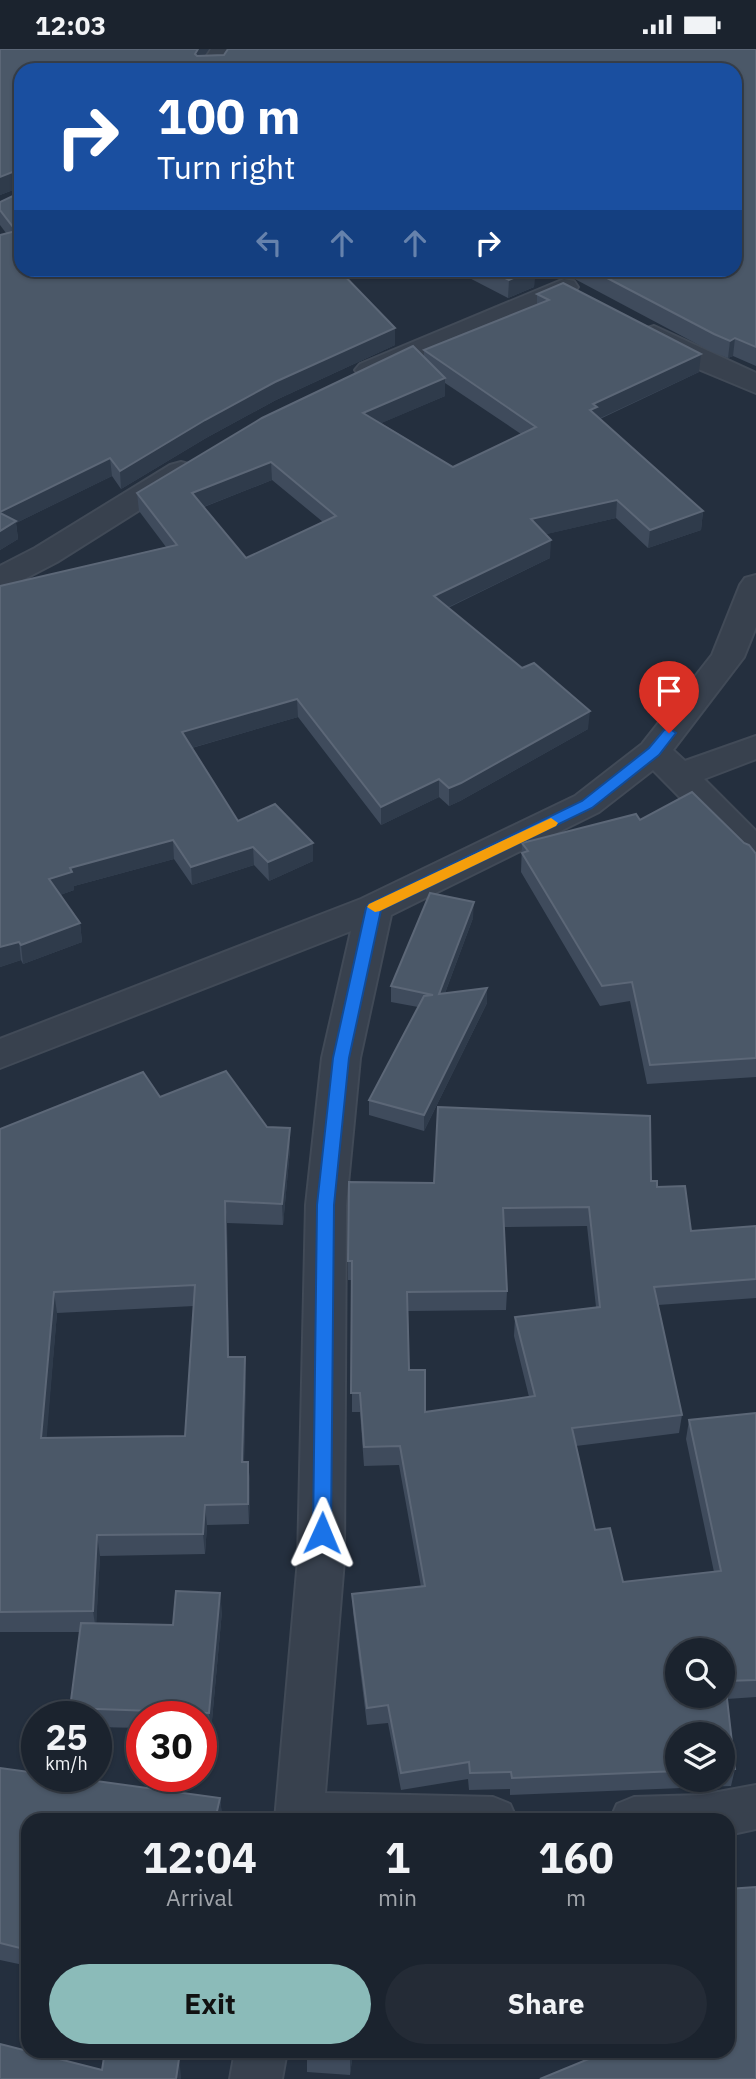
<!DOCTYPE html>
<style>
:root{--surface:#1b232e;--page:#242b36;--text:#f1f3f6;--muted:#a0a4aa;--line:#39404a;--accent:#8bbbb9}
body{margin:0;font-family:"IBM Plex Sans",sans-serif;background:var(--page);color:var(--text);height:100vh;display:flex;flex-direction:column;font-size:26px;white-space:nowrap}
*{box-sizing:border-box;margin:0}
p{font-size:23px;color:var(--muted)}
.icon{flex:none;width:38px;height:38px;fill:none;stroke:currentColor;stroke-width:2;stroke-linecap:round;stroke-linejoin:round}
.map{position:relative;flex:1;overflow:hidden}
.details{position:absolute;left:21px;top:1764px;width:714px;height:245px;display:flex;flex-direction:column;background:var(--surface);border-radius:21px;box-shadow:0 2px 5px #0004,0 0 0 2px var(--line)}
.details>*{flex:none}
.banner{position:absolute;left:14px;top:14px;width:728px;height:214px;border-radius:21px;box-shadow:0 2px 5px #0004,0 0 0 2px var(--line);background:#1a4fa0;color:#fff;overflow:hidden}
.buttons{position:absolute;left:665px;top:1589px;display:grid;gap:14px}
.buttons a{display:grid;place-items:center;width:70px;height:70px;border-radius:50%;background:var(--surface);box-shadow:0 2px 5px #0004,0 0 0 2px var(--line);font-size:35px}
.speed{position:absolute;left:21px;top:1652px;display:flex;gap:14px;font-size:35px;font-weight:700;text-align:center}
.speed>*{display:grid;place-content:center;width:91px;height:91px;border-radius:50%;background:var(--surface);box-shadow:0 2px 5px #0004,0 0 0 2px var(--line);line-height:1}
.speed small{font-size:18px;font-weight:400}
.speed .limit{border:10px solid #d22;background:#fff;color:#111}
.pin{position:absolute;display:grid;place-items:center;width:60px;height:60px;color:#fff;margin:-72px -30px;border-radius:50% 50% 50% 0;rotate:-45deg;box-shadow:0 0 7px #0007}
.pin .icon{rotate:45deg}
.me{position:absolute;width:77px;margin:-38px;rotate:1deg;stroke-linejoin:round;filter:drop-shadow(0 0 5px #0008)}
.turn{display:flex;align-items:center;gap:24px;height:147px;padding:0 28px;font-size:32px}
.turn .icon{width:91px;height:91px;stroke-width:2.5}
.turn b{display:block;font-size:49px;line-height:60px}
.lanes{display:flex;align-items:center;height:66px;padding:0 28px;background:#0003;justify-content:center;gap:35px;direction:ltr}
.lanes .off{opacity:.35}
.eta{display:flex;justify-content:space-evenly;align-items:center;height:119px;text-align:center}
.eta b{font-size:42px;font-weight:700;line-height:49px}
.primary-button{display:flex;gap:14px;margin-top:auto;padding:14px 28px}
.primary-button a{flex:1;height:80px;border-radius:42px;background:var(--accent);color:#111;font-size:28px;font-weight:700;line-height:80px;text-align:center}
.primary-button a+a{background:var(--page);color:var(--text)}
.status{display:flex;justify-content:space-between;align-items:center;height:49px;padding:0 35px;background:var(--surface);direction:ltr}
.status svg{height:19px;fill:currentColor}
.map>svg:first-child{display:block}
</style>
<div class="status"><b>12:03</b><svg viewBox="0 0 49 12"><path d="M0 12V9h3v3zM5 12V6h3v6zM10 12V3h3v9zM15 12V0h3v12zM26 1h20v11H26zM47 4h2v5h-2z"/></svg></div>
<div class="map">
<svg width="756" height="2030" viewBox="0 0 756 2030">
<rect width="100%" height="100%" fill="#242f3e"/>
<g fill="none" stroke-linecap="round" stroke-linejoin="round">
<!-- minor casing -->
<g stroke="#414a57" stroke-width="4">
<g id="minor">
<path d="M211 0H240L228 10 222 21H198Z"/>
<path d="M564 230 574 232 578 238 574 244 380 327 370 330 360 327 355 321 360 315Z"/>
<path d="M654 277 756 324V344L691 317 644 292 640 286 644 280Z"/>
<path d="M181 413 192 416 196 422 192 428 57 513 11 537 0 540V517L35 499 170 416Z"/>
<path d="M756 526V578L744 608 673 701 685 712 756 687V710L704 730 756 782V815L743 812 653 721 599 763 391 866 360 1009 346 1156 344 1511 325 1744 493 1748 510 1755 517 1771H275L298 1511 306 1156 322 1009 351 882 0 1019V990L361 850 575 747 642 695 712 606 740 536 745 529Z"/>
<path d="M756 1736V1780L728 1786V1771H610L617 1755 634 1748 702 1746Z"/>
<path d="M235 2002H287L282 2030H230Z"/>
</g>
</g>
<!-- minor -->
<use href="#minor" fill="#38414e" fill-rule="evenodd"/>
</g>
<!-- wall -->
<g fill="#3f4b5c" fill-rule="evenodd">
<path d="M0 0H209L205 7 756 0V317L733 307 728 309 712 303 556 220H735V21L21 138 0 146Z"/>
<path d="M0 153 395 279V296L276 351 206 389 121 440 112 427 16 474 18 490 0 501V186L6 184 0 176Z"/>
<path d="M452 220H535L534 238 508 249Z"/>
<path d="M537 245 699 323 600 370 703 462 701 481 648 499 616 469 546 485 550 509 448 559 588 680 460 752 449 757 439 748 381 776 298 668 192 699 238 772 313 794V812L269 832 254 816 192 836 174 810 74 837V841L60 846 80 874 82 893 23 915 21 911 0 918V537L166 498 139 462 137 444 424 308V301L537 256ZM445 334 521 385 453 418 381 374 445 347ZM272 431 323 473 246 509 204 458Z"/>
<path d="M640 771 744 794 756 805V1028L647 1035 630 952 600 957 521 823 522 794Z"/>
<path d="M473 869 445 944 487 939V954L424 1082 369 1066V1051L418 958 391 953V937Z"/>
<path d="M160 1048 267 1078 290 1100 283 1176 227 1174 229 1308 246 1329 244 1413H248L250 1433 249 1475 207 1476 205 1505 100 1507 96 1574 173 1576 222 1562 211 1682 201 1681V1668H142V1679L96 1678V1668H72L70 1659 80 1583H0V1080ZM194 1257 185 1387 46 1389 57 1264Z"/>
<path d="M651 1132 657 1138 691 1182 756 1177V1249L658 1256 682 1366 679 1384 576 1397 595 1481 623 1533 714 1523 686 1390 689 1371 756 1364V1648L727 1650 735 1720 731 1737 510 1746V1740L469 1741 468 1730 401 1741 388 1674 367 1676 353 1563 352 1545 421 1538 399 1416 364 1417 360 1363H352V1231H348V1212L434 1134ZM587 1177 596 1258 515 1268 514 1287 529 1348 425 1363 409 1321 408 1262 506 1261 507 1242 504 1178ZM677 1685H723V1731H677Z"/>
<path d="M0 1719 220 1749 222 1767 28 1771V1917L0 1911Z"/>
<path d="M353 2002 350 2026 307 2023V2006Z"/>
</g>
<!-- shaded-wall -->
<g fill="#2f3b4b">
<path d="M198 0H209L195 21V5Z"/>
<path d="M20 120 21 138 0 146V128Z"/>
<path d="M535 220 534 238 508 249 509 231Z"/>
<path d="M395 279V296L276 351 206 389 121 440 120 422 205 371 275 333Z"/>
<path d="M735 289 733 307 728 309 730 292Z"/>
<path d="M701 305 699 323 596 371 590 361 593 355Z"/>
<path d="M445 329V347L363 382V364Z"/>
<path d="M110 409 112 427 16 474 18 490 0 501V463Z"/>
<path d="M271 413 272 431 193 462 192 444Z"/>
<path d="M617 451 616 469 530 489 531 470Z"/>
<path d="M703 462 701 481 648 499 650 481Z"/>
<path d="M551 491 550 509 434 565V547Z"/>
<path d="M297 650 298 668 184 701 182 683Z"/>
<path d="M590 662 588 680 460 752 449 757V739Z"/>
<path d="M439 730V748L381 776V758Z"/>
<path d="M173 791 174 810 74 837V841L52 849 49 830 70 819Z"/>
<path d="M313 794V812L269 832 268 813Z"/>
<path d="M253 798 254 816 192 836 191 818Z"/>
<path d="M474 853 473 869 439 960V945Z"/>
<path d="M80 874 82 893 23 915 21 896Z"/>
<path d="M19 893 21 911 0 918V898Z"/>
<path d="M487 939V954L424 1082V1066Z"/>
<path d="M290 1079V1100L283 1176 282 1155Z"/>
<path d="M225 1152 227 1174 229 1329 228 1308Z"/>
<path d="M54 1243 57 1264 45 1409 41 1389Z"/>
<path d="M245 1308 246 1329 243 1433 242 1413Z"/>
<path d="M248 1413 250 1433 249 1475 248 1455Z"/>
<path d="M205 1456 207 1476 205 1505 203 1485Z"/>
<path d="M97 1486 100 1507 96 1582 93 1562Z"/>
<path d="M220 1544 222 1562 211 1682 209 1664Z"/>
<path d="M220 1749 222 1767 221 1771H215Z"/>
<path d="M351 2002H353L350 2026V2010Z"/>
<path d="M179 2010 181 2026V2030H176Z"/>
</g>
<!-- building -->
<g fill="#4b5868" stroke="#5c6777" stroke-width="2" fill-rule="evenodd">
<path d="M0 0H198L195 5 197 7 224 6 228 0H756V298L735 289 730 292 714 285 590 220H735V21H21V134L20 120 0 128Z"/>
<path d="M21 143V220H338L395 279 275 333 205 371 120 422 110 409 0 463V186L16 182 0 161V153Z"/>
<path d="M487 220H534L509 231Z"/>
<path d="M563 234 701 305 593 355 597 358 590 361 703 462 650 481 617 451 531 470 551 491 434 547 522 619 534 614 590 662 461 734 449 739 439 730 381 758 297 650 182 683 238 772 275 755 313 794 268 813 253 798 191 818 173 791 70 819 72 823 49 830 80 874 21 896 19 893 0 898V537L177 496 137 444 262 369 413 297 445 329 363 364 453 418 536 378 424 301 549 251 537 245ZM271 413 336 467 246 509 192 444Z"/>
<path d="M0 464 16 472 0 482Z"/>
<path d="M692 743 744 794 749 796 756 805V1009L650 1016 632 933 602 937 522 804 528 802 522 794 636 765 640 771Z"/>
<path d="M430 844 474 853 439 945 487 939 424 1066 369 1051 424 947 433 946 391 937Z"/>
<path d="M226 1022 267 1078 290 1079 282 1155 225 1152 228 1308H245L242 1413H248V1455L205 1456 203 1485 97 1486 93 1562 0 1563V1080L143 1023 160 1048ZM195 1236 185 1387 41 1389 54 1243Z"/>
<path d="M438 1058 650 1067 651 1132H657V1138L685 1137 691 1182 756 1177V1230L654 1238 682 1366 572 1379 595 1481 610 1479 623 1533 721 1522 689 1371 756 1364V1631L725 1632 735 1720H723V1685H677V1722L512 1729 511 1723 470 1724 469 1713 401 1724 388 1656 367 1659 352 1545 425 1537 400 1397 364 1398 360 1344H351L352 1212H348L349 1133 434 1134ZM589 1158 600 1258 515 1268 535 1347 425 1363V1321H409L407 1243 507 1242 503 1159ZM677 1601H723V1647H677Z"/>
<path d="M176 1542 220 1544 209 1664 70 1659 81 1574 173 1576Z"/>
<path d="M0 1719 37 1724V1727H60L220 1749 215 1771H28V1901L0 1894Z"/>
<path d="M756 1838V2030H540L608 2002H728V1840Z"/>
<path d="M0 1995 102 2021 105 2002H161V2009L179 2010 176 2030H0Z"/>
<path d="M307 2002H351L350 2010 307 2006Z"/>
</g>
<!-- route -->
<path fill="#1a73e8" stroke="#114b97" stroke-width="2" d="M669 679 676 684 659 706 592 759 381 861 349 1009 334 1156 331 1484 328 1489 322 1492 315 1489 313 1484 317 1156 333 1009 366 859 369 855 582 752 649 699 664 681Z"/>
<!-- slow -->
<path fill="#f59e0b" d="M551 769 558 774 556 777 380 862 375 863 367 858 369 855Z"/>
</svg>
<div class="buttons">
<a><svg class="icon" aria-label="search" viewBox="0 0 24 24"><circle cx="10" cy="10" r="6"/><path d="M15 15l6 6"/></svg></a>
<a><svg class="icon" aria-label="layers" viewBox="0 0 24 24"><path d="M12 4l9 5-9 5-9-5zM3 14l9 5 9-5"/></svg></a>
</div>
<div class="speed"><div>25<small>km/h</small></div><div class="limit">30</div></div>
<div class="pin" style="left:669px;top:684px;background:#d93025"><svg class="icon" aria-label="arrive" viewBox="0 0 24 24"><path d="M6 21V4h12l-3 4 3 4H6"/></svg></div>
<svg class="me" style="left:322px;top:1484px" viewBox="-20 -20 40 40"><path d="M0-17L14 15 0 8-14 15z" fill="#1a73e8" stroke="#fff" stroke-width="4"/></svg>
<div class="banner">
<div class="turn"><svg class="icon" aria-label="right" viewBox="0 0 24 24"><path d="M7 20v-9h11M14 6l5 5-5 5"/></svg><div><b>100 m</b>Turn right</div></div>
<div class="lanes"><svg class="icon off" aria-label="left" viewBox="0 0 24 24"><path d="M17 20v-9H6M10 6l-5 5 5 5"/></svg><svg class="icon off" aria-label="ahead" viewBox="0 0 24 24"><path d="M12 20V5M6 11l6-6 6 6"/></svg><svg class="icon off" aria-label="ahead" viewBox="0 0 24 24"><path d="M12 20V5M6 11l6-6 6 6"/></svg><svg class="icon" aria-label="right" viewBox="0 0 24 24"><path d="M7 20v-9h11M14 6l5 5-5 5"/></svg></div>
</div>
<section class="details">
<div class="eta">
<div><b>12:04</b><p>Arrival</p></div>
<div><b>1</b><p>min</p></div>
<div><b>160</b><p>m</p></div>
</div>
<div class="primary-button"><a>Exit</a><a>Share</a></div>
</section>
</div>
